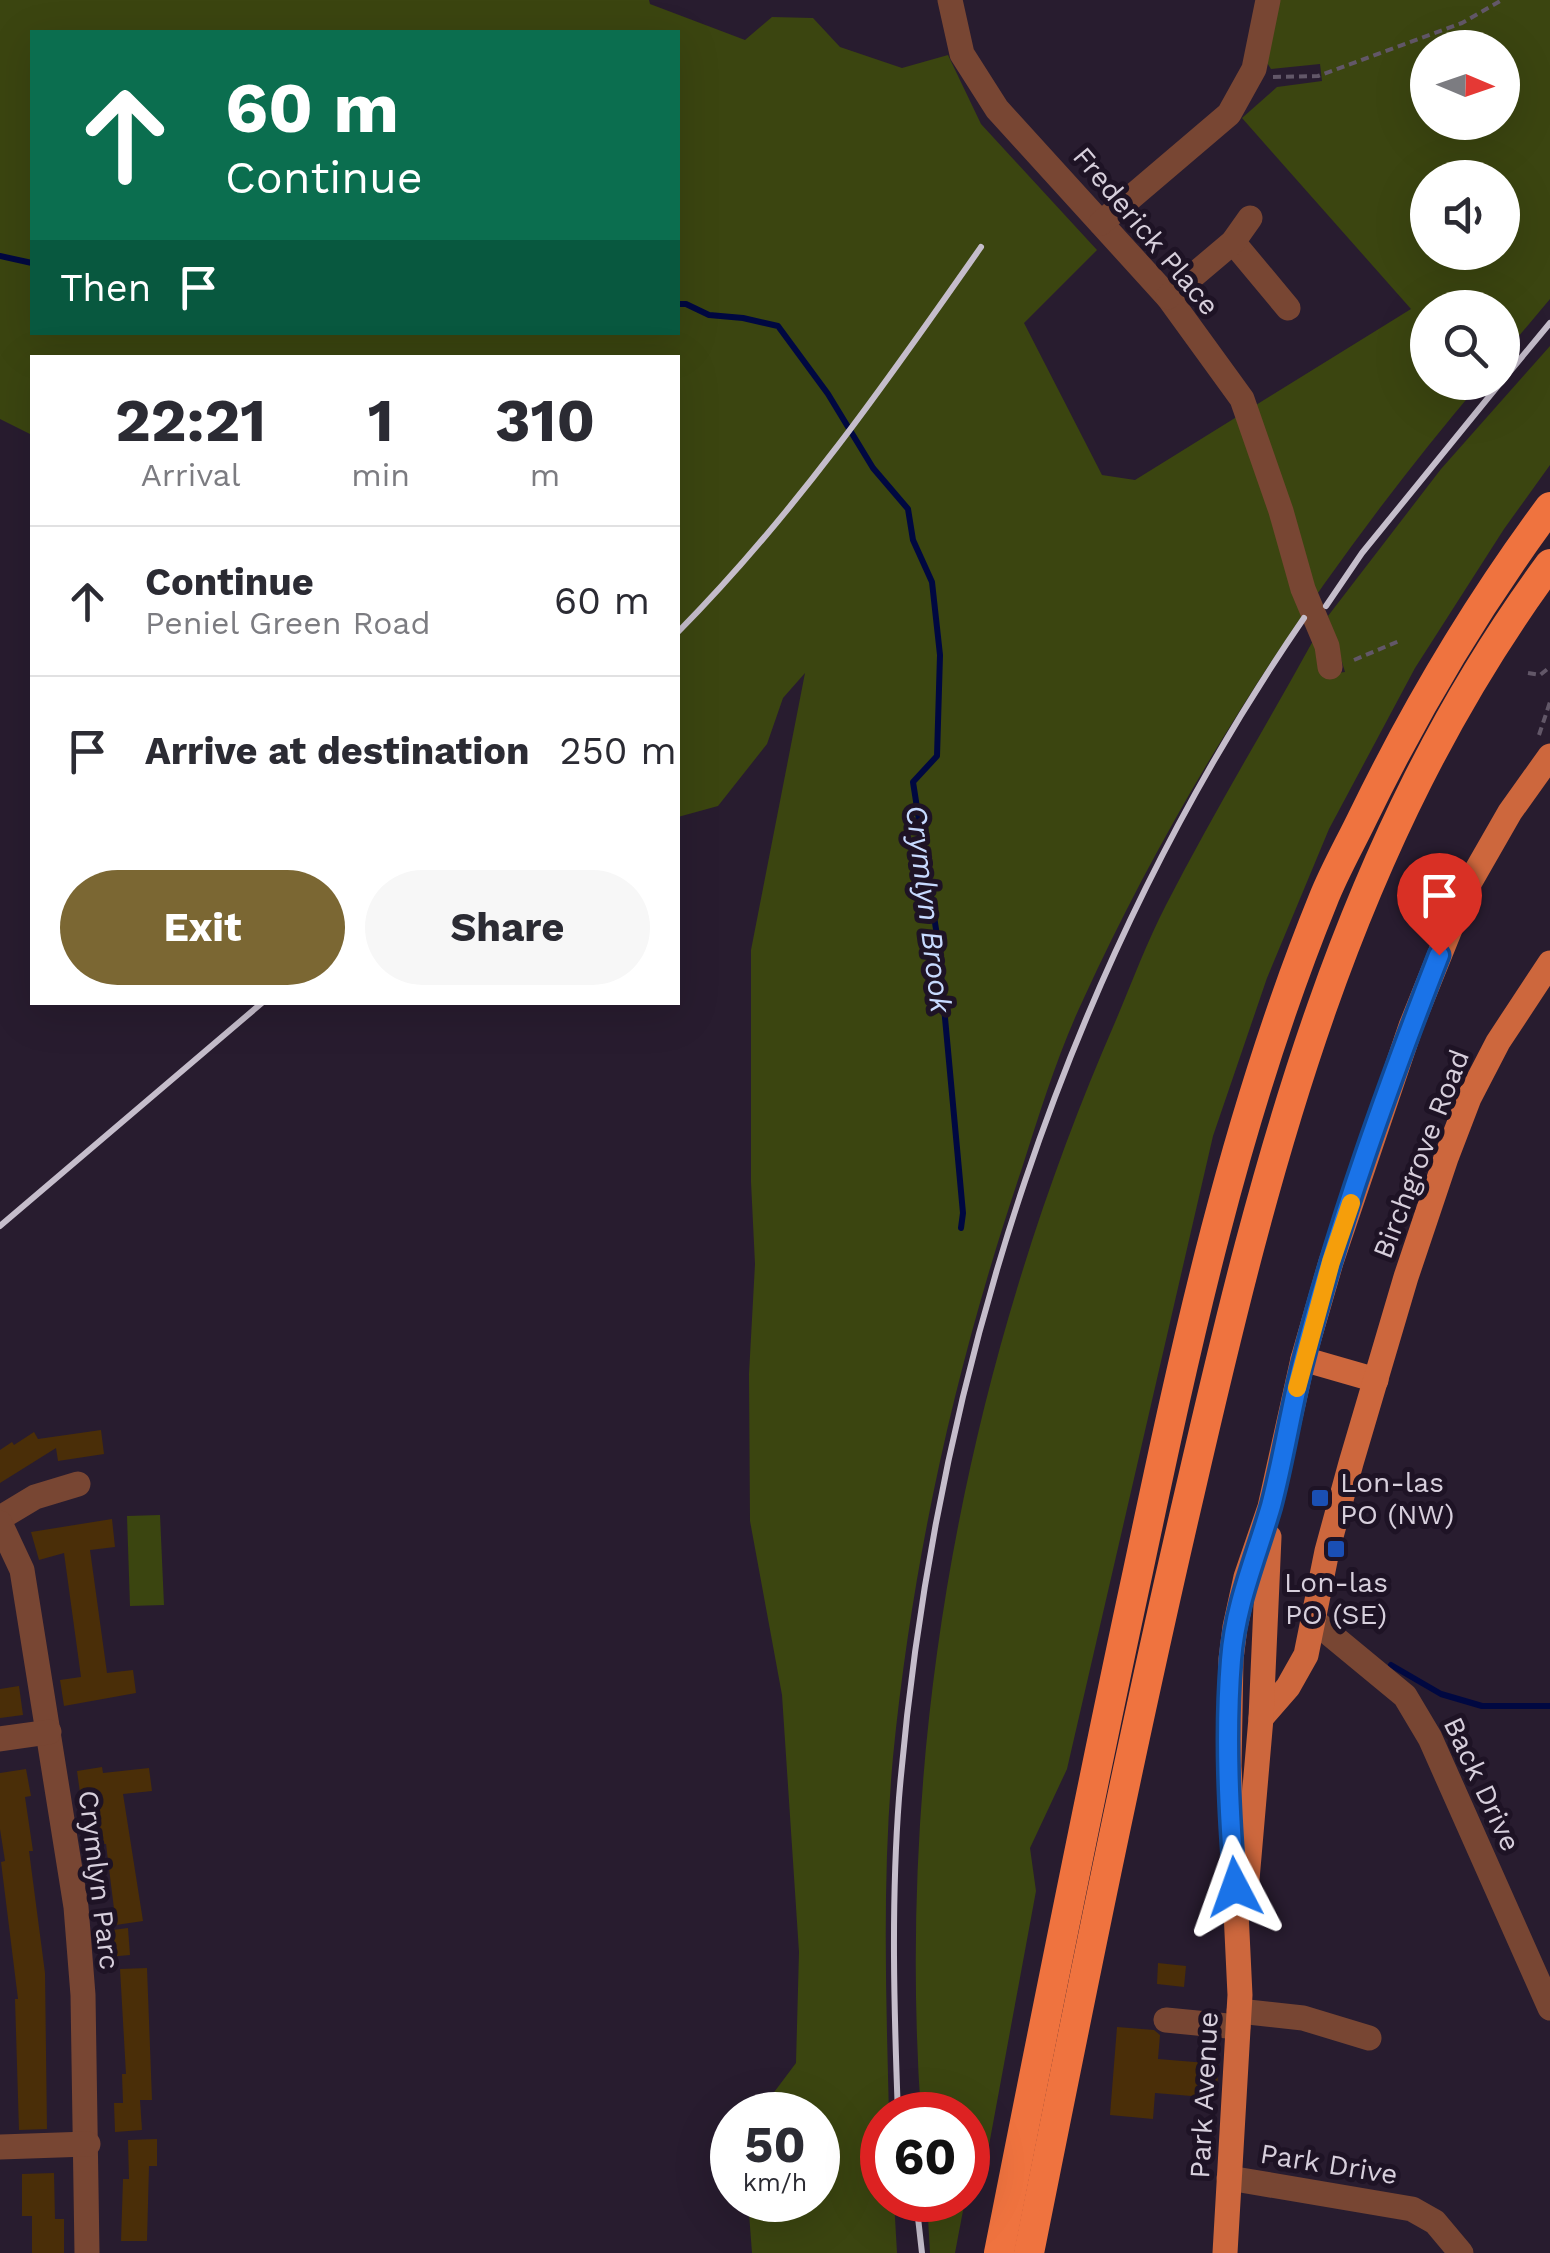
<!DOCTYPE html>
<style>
:root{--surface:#fff;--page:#f7f7f7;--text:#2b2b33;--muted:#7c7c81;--line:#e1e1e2;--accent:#7b6733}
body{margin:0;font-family:"Work Sans",sans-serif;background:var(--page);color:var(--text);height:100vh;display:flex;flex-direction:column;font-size:38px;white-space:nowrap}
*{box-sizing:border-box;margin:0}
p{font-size:32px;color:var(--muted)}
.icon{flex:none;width:55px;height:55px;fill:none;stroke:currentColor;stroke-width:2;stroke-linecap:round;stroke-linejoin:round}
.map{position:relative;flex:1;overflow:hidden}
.sheet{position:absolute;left:30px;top:355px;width:650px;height:650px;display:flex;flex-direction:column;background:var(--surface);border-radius:0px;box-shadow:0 10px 40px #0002}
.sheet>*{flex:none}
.top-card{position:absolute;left:30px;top:30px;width:650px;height:305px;border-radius:0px;box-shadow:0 10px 40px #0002;background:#0b6e4f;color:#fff;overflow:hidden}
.needle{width:65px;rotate:92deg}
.fabs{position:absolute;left:1410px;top:30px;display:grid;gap:20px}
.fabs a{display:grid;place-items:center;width:110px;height:110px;border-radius:50%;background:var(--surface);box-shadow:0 10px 40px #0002;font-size:50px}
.speed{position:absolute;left:710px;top:2092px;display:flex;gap:20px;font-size:50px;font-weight:700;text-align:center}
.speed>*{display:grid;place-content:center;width:130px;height:130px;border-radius:50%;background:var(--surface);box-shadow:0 10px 40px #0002;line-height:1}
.speed small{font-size:25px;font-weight:400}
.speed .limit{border:15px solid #d22;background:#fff;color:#111}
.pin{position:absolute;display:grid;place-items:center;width:85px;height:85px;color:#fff;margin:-102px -42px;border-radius:50% 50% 50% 0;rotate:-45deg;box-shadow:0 0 10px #0007}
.pin .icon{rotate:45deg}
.me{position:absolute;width:110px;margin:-55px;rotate:356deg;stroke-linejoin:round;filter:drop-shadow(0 0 8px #0008)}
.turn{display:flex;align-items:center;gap:35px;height:210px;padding:0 30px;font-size:45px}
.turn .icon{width:130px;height:130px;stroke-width:2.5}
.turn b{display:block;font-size:70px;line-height:85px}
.then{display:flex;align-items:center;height:95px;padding:0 30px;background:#0003;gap:20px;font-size:38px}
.eta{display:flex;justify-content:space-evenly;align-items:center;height:170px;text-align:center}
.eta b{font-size:60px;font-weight:700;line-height:70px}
.cta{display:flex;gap:20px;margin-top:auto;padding:20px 30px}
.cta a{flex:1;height:115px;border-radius:60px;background:var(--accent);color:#fff;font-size:40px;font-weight:700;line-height:115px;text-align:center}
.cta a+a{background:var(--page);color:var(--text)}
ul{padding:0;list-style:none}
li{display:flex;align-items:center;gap:30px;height:150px;padding:0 30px;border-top:2px solid var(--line)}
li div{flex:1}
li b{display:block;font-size:38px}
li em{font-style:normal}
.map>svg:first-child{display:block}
</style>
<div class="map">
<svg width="1550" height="2253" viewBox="0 0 1550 2253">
<rect width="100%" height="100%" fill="#281c2f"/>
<!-- green -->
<g fill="#3b4510" fill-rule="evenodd">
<path d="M0 0H649L650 4 745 40 772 17 813 18 840 47 902 68 948 55 981 124 1097 250 1024 323 1102 475 1135 480 1411 309 1242 118 1277 87 1322 81 1320 64 1271 69 1255 44 1265 0H1550V299L1503 355 1502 308H1428V382L1480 383C1322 570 1185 777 1083 1000 1058 1053 1040 1112 1022 1168 957 1360 913 1555 893 1757 882 1876 886 1995 889 2115H882V2200H894L897 2253H752L748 2200H818V2115H757L796 2063 799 1952 782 1695 750 1521 749 1374 755 1264 751 1182V950L805 673 783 698 767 744 718 806 678 817V358H32V435L0 419ZM32 32H678V332H32ZM1428 48H1502V122H1428ZM1428 178H1502V252H1428Z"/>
<path d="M1550 346V465L1504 529 1415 668 1329 829 1267 978 1213 1136 1067 1769 1030 1848 1036 1891 987 2156H973L968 2186V2115H921C895 1740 966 1364 1116 1020 1132 982 1147 942 1166 905 1212 815 1265 728 1314 639L1322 675 1345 672 1328 616 1441 469Z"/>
<path d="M160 1515 164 1605 130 1606 127 1516Z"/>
<path d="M927 2200H965L955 2253H930Z"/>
</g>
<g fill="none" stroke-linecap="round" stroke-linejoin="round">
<!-- stream -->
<g stroke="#000841" stroke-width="6">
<path d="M0 256 32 263"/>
<path d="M678 304H686L709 315 743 318 778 326 828 394 873 468 908 509 913 540 932 582 940 655 937 756 913 782 938 942 963 1213 961 1228"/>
<path d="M1391 1665 1441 1694 1482 1706H1550"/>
</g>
</g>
<!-- building -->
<g fill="#4a2e08">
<path d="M101 1430 104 1454 58 1461 56 1448 0 1483V1450L12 1442 14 1445 34 1432 38 1439Z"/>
<path d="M112 1519 115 1547 90 1550 107 1673 133 1670 136 1693 64 1706 60 1680 81 1677 64 1553 39 1560 31 1532Z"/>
<path d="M19 1686 23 1715 0 1718V1689Z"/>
<path d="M102 1767 103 1773 149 1768 152 1791 123 1794 143 1921 116 1925 106 1844H101L96 1798 81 1800 77 1771Z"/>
<path d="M26 1769 31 1796 25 1797 33 1851H29L45 1973 47 2129 19 2130 15 1999H18L1 1862 5 1861 0 1829V1773Z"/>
<path d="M128 1928 130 1955 107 1957 105 1931Z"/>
<path d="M1158 1963 1186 1966 1184 1987 1157 1984Z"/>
<path d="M147 1968 152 2100H140L142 2130 115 2132 114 2103H123L122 2074H126L120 1969Z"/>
<path d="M1117 2027 1154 2030 1160 2035 1158 2059 1219 2064 1216 2098 1155 2093 1153 2119 1110 2115Z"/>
<path d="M157 2139V2166H149L147 2241H121L123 2179H129L128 2140Z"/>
<path d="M54 2173 55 2219H64V2253H32V2216H22V2174Z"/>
</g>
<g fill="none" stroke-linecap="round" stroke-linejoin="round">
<!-- path -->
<g stroke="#625768" stroke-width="4" stroke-dasharray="8 5" stroke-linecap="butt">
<path d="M1273 77 1318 76 1462 23 1502 0"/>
<path d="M1354 660 1399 641"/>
<path d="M1528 673 1540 675 1550 667"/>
<path d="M1539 735 1550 702"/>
</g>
<!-- minor -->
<g stroke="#784633" stroke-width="25">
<path d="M950 0 962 54 997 109 1168 297 1242 399 1281 511 1303 589 1327 646 1330 667"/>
<path d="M1101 223 1229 114 1254 69 1268 0"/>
<path d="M1233 242 1288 308"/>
<path d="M1168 297 1233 242 1250 218"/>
<path d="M0 1518 35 1497 78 1484"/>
<path d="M0 1523 22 1570 76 1907 83 1995 87 2253"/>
<path d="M1313 1620 1405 1696 1430 1738 1550 2008"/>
<path d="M0 1739 49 1732"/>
<path d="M1239 2011 1303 2018 1369 2038"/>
<path d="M1166 2020 1238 2027"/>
<path d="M0 2147 88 2144"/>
<path d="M1229 2178 1412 2209 1435 2222 1461 2253"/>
</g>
<!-- major -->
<g stroke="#cd673d" stroke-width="25">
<path d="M1303 1359 1376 1380"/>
<path d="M1261 1718 1288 1687 1306 1655 1327 1551 1351 1463 1406 1277 1446 1158 1469 1098 1498 1042 1550 963"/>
<path d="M1246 1891 1261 1718 1269 1537"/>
<path d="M1225 2253 1240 1995 1229 1766 1231 1659 1235 1627 1246 1577 1270 1507 1303 1359 1331 1262 1411 1026 1467 887 1510 812 1550 756"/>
</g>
<!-- highway -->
<g stroke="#ef733f" stroke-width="30">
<path d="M999 2253C1044 2025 1089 1798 1138 1571 1186 1344 1235 1116 1323 900 1334 872 1350 844 1363 817 1416 708 1478 604 1550 507"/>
<path d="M1029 2253C1080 1998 1131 1744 1190 1491 1266 1162 1345 842 1550 564"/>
</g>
<!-- rail -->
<g stroke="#c5bdcb" stroke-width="6">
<path d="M1502 381 1550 323"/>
<path d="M1326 606 1362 553 1501 382"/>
<path d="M678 632C793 516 888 380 981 247"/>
<path d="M0 1226 263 1002"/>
<path d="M898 2115C894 2009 891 1903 899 1798 934 1378 1065 966 1304 618"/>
<path d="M916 2200 922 2253"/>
</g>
</g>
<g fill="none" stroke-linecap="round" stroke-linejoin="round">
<!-- route casing -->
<g stroke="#114b97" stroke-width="25">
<path id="route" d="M1235 1887C1229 1812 1225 1735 1231 1660 1235 1605 1256 1558 1271 1506 1284 1457 1291 1407 1304 1358 1339 1221 1388 1086 1439 955"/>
</g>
<!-- route -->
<use href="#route" stroke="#1a73e8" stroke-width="18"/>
<!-- slow -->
<path stroke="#f59e0b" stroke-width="18" d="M1297 1388 1331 1262 1351 1203"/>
</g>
<!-- markers -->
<g fill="#1a4fb4" stroke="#1e1325" stroke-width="4">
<rect x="1310" y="1488" width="20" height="20" rx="5"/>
<rect x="1326" y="1539" width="20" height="20" rx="5"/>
</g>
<g text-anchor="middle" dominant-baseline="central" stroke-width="10" stroke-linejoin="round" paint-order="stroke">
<!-- street labels -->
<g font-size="28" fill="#d7cfdc" stroke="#1e1325">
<text transform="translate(1146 231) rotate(50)">Frederick Place</text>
<text transform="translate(1421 1154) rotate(-69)">Birchgrove Road</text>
<text transform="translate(1482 1784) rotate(65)">Back Drive</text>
<text transform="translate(99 1880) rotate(83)">Crymlyn Parc</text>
<text transform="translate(1204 2095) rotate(-87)">Park Avenue</text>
<text transform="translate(1329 2164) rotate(9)">Park Drive</text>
</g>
<!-- poi labels -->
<g font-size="28" fill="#d7cfdc" stroke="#1e1325" text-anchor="start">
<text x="1340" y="1482">Lon-las<tspan x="1340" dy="32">PO (NW)</tspan></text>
<text x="1336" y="1582" text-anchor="middle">Lon-las<tspan x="1336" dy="32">PO (SE)</tspan></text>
</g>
<!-- water labels -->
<g font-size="30" font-style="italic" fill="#c7daff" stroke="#1e1325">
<text transform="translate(929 909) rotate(83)">Crymlyn Brook</text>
</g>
</g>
</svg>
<div class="fabs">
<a><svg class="needle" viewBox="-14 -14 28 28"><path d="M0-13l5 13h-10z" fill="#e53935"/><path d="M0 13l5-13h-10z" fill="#7c7c81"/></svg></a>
<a><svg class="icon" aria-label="sound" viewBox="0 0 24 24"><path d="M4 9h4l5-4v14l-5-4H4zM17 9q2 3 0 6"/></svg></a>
<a><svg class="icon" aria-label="search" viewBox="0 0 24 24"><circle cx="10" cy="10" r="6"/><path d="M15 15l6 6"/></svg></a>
</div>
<div class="speed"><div>50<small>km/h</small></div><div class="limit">60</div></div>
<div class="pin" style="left:1439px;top:955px;background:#d93025"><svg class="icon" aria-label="arrive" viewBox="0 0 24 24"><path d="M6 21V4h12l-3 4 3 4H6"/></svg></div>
<svg class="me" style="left:1235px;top:1887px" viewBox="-20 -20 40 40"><path d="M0-17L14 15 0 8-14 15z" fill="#1a73e8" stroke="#fff" stroke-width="4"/></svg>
<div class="top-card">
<div class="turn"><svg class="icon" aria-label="ahead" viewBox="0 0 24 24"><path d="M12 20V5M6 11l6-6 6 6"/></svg><div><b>60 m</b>Continue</div></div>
<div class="then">Then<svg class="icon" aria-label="arrive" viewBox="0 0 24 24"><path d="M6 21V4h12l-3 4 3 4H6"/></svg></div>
</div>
<section class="sheet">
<div class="eta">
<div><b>22:21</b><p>Arrival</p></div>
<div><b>1</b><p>min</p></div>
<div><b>310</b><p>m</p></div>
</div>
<ul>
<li><svg class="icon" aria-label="ahead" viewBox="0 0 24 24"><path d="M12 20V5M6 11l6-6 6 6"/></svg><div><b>Continue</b><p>Peniel Green Road</p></div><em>60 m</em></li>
<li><svg class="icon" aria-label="arrive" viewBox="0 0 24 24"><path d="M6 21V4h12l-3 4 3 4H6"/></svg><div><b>Arrive at destination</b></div><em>250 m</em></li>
</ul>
<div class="cta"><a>Exit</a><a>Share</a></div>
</section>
</div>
